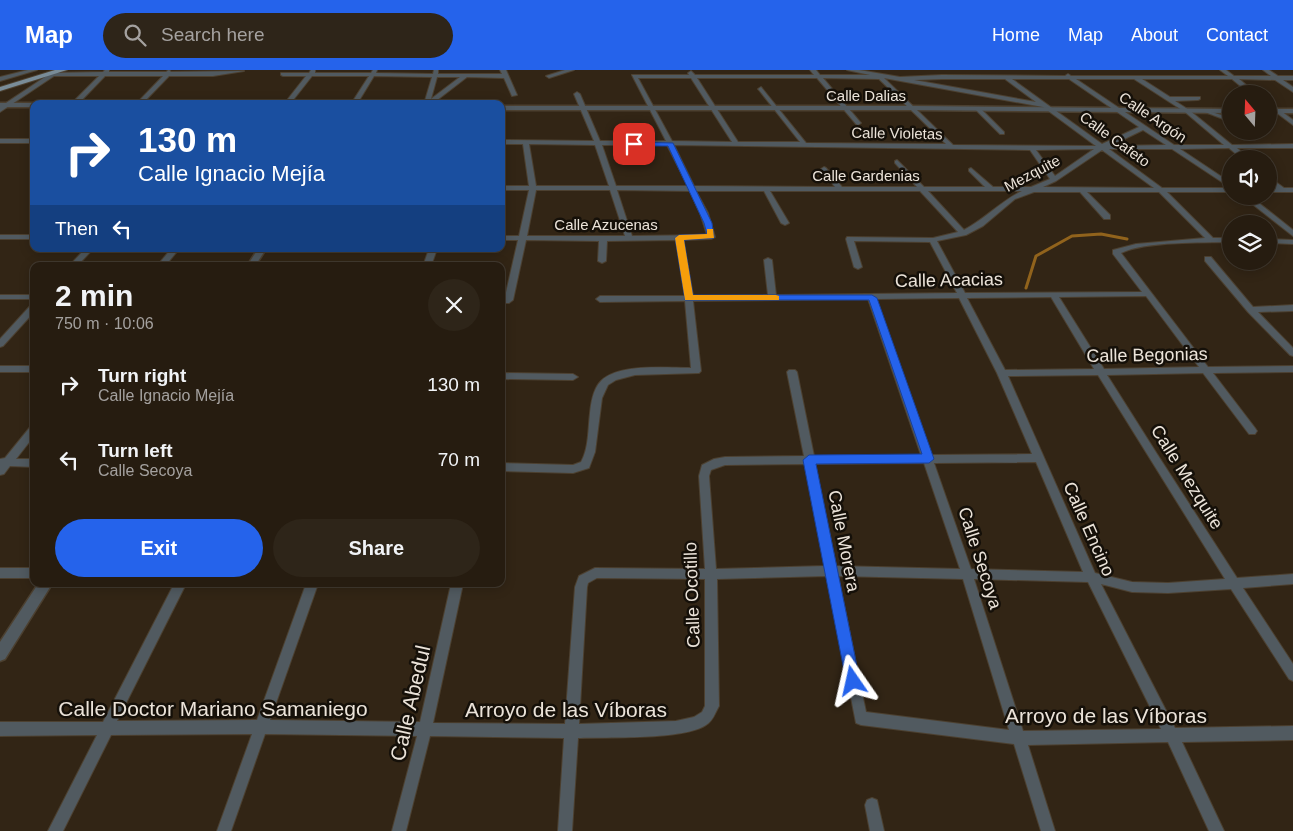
<!DOCTYPE html>
<meta charset="utf-8">
<style>
:root{--surface:#261c10;--page:#2e2519;--text:#f1f3f6;--muted:#a4a19f;--line:#423a30;--accent:#2563eb}
body{margin:0;font-family:Helvetica,sans-serif;background:var(--page);color:var(--text);height:100vh;display:flex;flex-direction:column;font-size:19px;white-space:nowrap}
*{box-sizing:border-box;margin:0}
p{font-size:16px;color:var(--muted)}
.icon{flex:none;width:28px;height:28px;fill:none;stroke:currentColor;stroke-width:2;stroke-linecap:round;stroke-linejoin:round}
.map{position:relative;flex:1;overflow:hidden}
.side{position:absolute;left:30px;top:192px;width:475px;height:325px;display:flex;flex-direction:column;background:var(--surface);border-radius:10px;box-shadow:0 2px 12px #0003,0 0 0 1px var(--line)}
.side>*{flex:none}
.hud{position:absolute;left:30px;top:30px;width:475px;height:152px;border-radius:10px;box-shadow:0 2px 12px #0003,0 0 0 1px var(--line);background:#1a4fa0;color:#fff;overflow:hidden}
.needle{width:32px;rotate:341deg}
.controls{position:absolute;left:1222px;top:15px;display:grid;gap:10px}
.controls a{display:grid;place-items:center;width:55px;height:55px;border-radius:50%;background:var(--surface);box-shadow:0 2px 12px #0003,0 0 0 1px var(--line);font-size:25px}
.pin{position:absolute;display:grid;place-items:center;width:42px;height:42px;color:#fff;margin:-21px;border-radius:10px;box-shadow:0 2px 8px #0006}
.me{position:absolute;width:55px;margin:-28px;rotate:349deg;stroke-linejoin:round;filter:drop-shadow(0 0 4px #0008)}
.turn{display:flex;align-items:center;gap:18px;height:105px;padding:0 25px;font-size:22px}
.turn .icon{width:65px;height:65px;stroke-width:2.5}
.turn b{display:block;font-size:35px;line-height:42px}
.then{display:flex;align-items:center;height:48px;padding:0 25px;background:#0003;gap:10px;font-size:19px}
.round{display:grid;place-items:center;flex:none;width:52px;height:52px;border-radius:26px;background:var(--page)}
.headline{display:flex;align-items:center;justify-content:space-between;height:85px;padding:0 25px}
h1{font-size:30px;font-weight:800;line-height:38px}
.action{display:flex;gap:10px;margin-top:auto;padding:10px 25px}
.action a{flex:1;height:58px;border-radius:30px;background:var(--accent);color:#fff;font-size:20px;font-weight:800;line-height:58px;text-align:center}
.action a+a{background:var(--page);color:var(--text)}
ul{padding:0;list-style:none}
li{display:flex;align-items:center;gap:15px;height:75px;padding:0 25px}
li div{flex:1}
li b{display:block;font-size:19px}
li em{font-style:normal}
header{display:flex;align-items:center;gap:30px;box-sizing:border-box;height:70px;padding:0 25px;background:var(--accent);color:#fff}
header strong{font-size:24px}
nav{display:flex;gap:28px;margin-inline-start:auto;font-size:18px}
.search{width:350px;height:45px;background:var(--page);display:flex;align-items:center;gap:12px;box-sizing:border-box;padding:0 18px;border-radius:28px;color:var(--muted);font-size:19px}
.map>svg:first-child{display:block}
</style>
<header>
<strong>Map</strong>
<div class="search"><svg class="icon" aria-label="search" viewBox="0 0 24 24"><circle cx="10" cy="10" r="6"/><path d="M15 15l6 6"/></svg>Search here</div>
<nav><a>Home</a><a>Map</a><a>About</a><a>Contact</a></nav>
</header>
<div class="map">
<svg width="1293" height="761" viewBox="0 0 1293 761">
<rect width="100%" height="100%" fill="#322515"/>
<g fill="none" stroke-linecap="round" stroke-linejoin="round">
<!-- stream -->
<path stroke="#91631c" stroke-width="3" d="M1026 218 1036 186 1072 166 1101 164 1127 169"/>
<!-- minor casing -->
<g stroke="#4c4030" stroke-width="2">
<g id="minor">
<path d="M28 0H37L0 11V7Z"/>
<path d="M105 0H109V2H166L169 0 171 2 244 1 213 6H169L142 34H136L163 6H105L78 34H71L99 6H54L0 42V37L48 5 47 3 103 2Z"/>
<path d="M311 0H315V3H371L373 0H377L376 3 433 4 434 0H438V4H502L500 0H506L517 25 512 26 504 8 467 7 432 34H424L432 7 374 6 357 34H351L369 6H312L290 34H284L306 6H283L281 5V3H309ZM437 7H460L431 29Z"/>
<path d="M565 0H574L549 8 546 6Z"/>
<path d="M810 0H816L820 5H870L847 0H859L900 7 942 5 1065 6 1068 4 1071 6H1228L1220 0H1226L1234 6H1271L1263 0H1269L1278 6H1293V10H1283L1293 17V22L1275 10 1239 9 1257 24H1250L1232 9H1142L1170 27H1200V29L1198 30 1175 31 1189 40 1232 75 1293 74V78H1237L1249 89H1242L1229 78 1180 79 1231 113V122H1167L1213 168H1231V172C1202 173 1146 171 1121 183L1208 297 1293 296V302L1213 303 1255 358 1257 361 1255 364H1249L1203 303 1107 305 1157 384 1237 508 1293 504V514L1243 518 1293 594V611L1289 609 1231 519 1168 523 1132 522 1101 514 1175 658 1293 656V670L1182 672 1224 761H1209L1168 672 1028 675 1055 761H1041L1014 674 861 655 856 653 827 506 717 509 719 636C715 643 713 651 706 655 685 670 607 667 578 668L572 761H558L564 668 430 666 406 761H392L417 666 265 664 231 761H217L252 664 111 665 63 761H48L97 665 0 666V652H103L174 514H186L117 651 257 650 306 514H318L270 650 420 652 451 514H463L433 653 565 654 575 517 579 506 595 498 705 499 699 406 702 395 714 389 725 387 804 386 787 302 789 300H795L797 302 814 386 921 385 868 229 693 231 701 301 699 303 635 305 616 310 608 315 602 328 595 382 589 398 573 403 501 401V393L573 395 581 392C589 378 588 359 590 343 591 333 593 319 601 311 619 293 668 298 691 298L685 231 600 232 596 229 600 226H685L676 170 607 171 606 191 602 193 598 191 599 171 526 170 513 230 509 233H501V227H505L518 170H501V166H519L529 120H501V116H529L523 74H501V70L594 71 574 24 577 22 580 24 600 71H666L632 5H689L688 3 691 1 695 5H814ZM638 8H691L732 72 672 71ZM697 8H817L856 54 858 55 861 53 860 52 823 8 879 9 946 74 806 73 761 17 758 19 759 20 800 72H738ZM884 8 1043 37 1096 76 953 75ZM942 9H1005L1036 32 914 10ZM1012 9H1069L1139 57 1102 74ZM1076 9H1134L1185 42 1224 75H1174ZM1143 60 1166 75 1110 76ZM529 74 595 75 609 116H536ZM602 75H667L688 116H616ZM674 75 1030 80 1050 109 1031 117H993L971 98 969 99V101L985 117H924L897 90 895 91V93L917 117H842L826 98 824 97 821 99 835 117 694 116ZM1094 79 1055 106 1036 80ZM1109 79H1172L1231 118H1162ZM1102 80 1154 118 1043 117 1056 111ZM536 120H610L625 166H527ZM617 120 690 121 700 143 707 165 632 166ZM696 121H764L781 153 785 155 789 153 770 121H920L958 162 933 168 847 167 846 169 854 197 858 199 862 197 854 171 930 172 957 223 776 225 772 190 768 188 764 190 768 225 693 226 683 170 711 169 715 167 708 143ZM928 121H1022C1001 131 985 149 964 160ZM1034 122H1080L1104 149H1110V145L1087 122H1159L1205 168 1136 174 1113 180V184L1142 222 965 223 937 171 966 165 983 156 1015 129ZM1146 226 1199 297 1104 299 1059 227ZM1051 227 1094 299 1005 300 967 228ZM959 228 997 303 1032 384 931 385 876 229ZM1098 305 1225 509 1168 513 1132 512 1095 503 1008 306ZM1036 392 1083 502 971 499 934 393ZM924 393 960 499 836 496 815 394ZM805 394 825 496 716 499 709 406 711 400 725 395ZM838 506 963 509 1009 660 866 642ZM597 508 705 509V636L702 642 694 647 676 651 579 654 587 517 588 513ZM974 509 1088 512 1161 659 1023 661Z"/>
<path d="M1269 32 1293 50V55L1269 37Z"/>
<path d="M976 38H980L1004 62V64H1000L976 40Z"/>
<path d="M1205 40 1231 48V52L1205 42Z"/>
<rect x="0" y="69" width="34" height="4"/>
<path d="M1269 107 1284 118H1293V122H1269V118H1275L1269 112Z"/>
<path d="M1242 126H1250L1293 160V166Z"/>
<rect x="0" y="165" width="34" height="4"/>
<path d="M1269 169 1293 170V174L1269 173Z"/>
<path d="M85 179H93L77 196H69Z"/>
<path d="M171 179H179L165 196H157Z"/>
<path d="M429 179H437L431 196H423Z"/>
<path d="M1205 187H1211L1253 237 1293 235V241L1258 242 1293 278V286L1290 285 1248 242 1205 191Z"/>
<rect x="0" y="225" width="34" height="4"/>
<path d="M34 234V242L3 276 0 277V269L31 235Z"/>
<rect x="0" y="296" width="34" height="6"/>
<path d="M501 303 573 304 578 307 573 310 501 309Z"/>
<path d="M34 355V366L16 389H34V397L10 396 4 404 0 405V389L5 388 31 356Z"/>
<rect x="0" y="498" width="34" height="10"/>
<path d="M872 728 877 730 884 761H870L865 735 867 730Z"/>
</g>
</g>
<!-- tertiary casing -->
<g stroke="#4c4030" stroke-width="3">
<g id="tertiary">
<path d="M0 33H34L36 34H34V37H0Z"/>
<path d="M501 36H913L1231 39V43L913 40H501Z"/>
<rect x="1269" y="39" width="24" height="4"/>
<path d="M258 179H266L255 196H247Z"/>
<path d="M38 514H52L5 589 0 591V572Z"/>
</g>
</g>
<!-- primary casing -->
<g stroke="#4c4030" stroke-width="2">
<path id="primary" d="M55 0H67L0 21V17Z"/>
</g>
<!-- minor -->
<use href="#minor" fill="#515a60" fill-rule="evenodd"/>
<!-- tertiary -->
<use href="#tertiary" fill="#515a60" fill-rule="evenodd"/>
<!-- primary -->
<use href="#primary" fill="#798c98" fill-rule="evenodd"/>
</g>
<!-- route -->
<path fill="#2563eb" stroke="#184099" d="M631 72 673 73 712 153 714 168 684 170 693 225H872L877 228 934 389 929 393 816 394 860 611 858 616 853 618 848 616 846 611 803 390 809 385 922 384 869 230H685L675 168 679 165 707 164 704 153 668 76H634L630 74Z"/>
<!-- slow -->
<path fill="#f59e0b" d="M707 159H713L714 168 684 170 693 225H776L779 226V230H685L675 168 679 165 707 164Z"/>
<g text-anchor="middle" dominant-baseline="central" stroke-width="5" stroke-linejoin="round" paint-order="stroke">
<!-- far-street labels -->
<g font-size="15" fill="#ebe3d9" stroke="#151009">
<text x="866" y="25">Calle Dalias</text>
<text transform="translate(1153 47) rotate(34)">Calle Argón</text>
<text transform="translate(897 63) rotate(1)">Calle Violetas</text>
<text transform="translate(1115 69) rotate(36)">Calle Cafeto</text>
<text transform="translate(1032 103) rotate(-28)">Mezquite</text>
<text x="866" y="105">Calle Gardenias</text>
<text x="606" y="154">Calle Azucenas</text>
</g>
<!-- street labels -->
<g font-size="18" fill="#ebe3d9" stroke="#151009">
<text transform="translate(949 210) rotate(-1)">Calle Acacias</text>
<text transform="translate(1147 285) rotate(-1)">Calle Begonias</text>
<text transform="translate(1187 407) rotate(58)">Calle Mezquite</text>
<text transform="translate(1089 459) rotate(66)">Calle Encino</text>
<text transform="translate(844 471) rotate(79)">Calle Morera</text>
<text transform="translate(980 488) rotate(72)">Calle Secoya</text>
<text transform="translate(692 525) rotate(-92)">Calle Ocotillo</text>
</g>
<!-- near-street labels -->
<g font-size="21" fill="#ebe3d9" stroke="#151009">
<text transform="translate(410 633) rotate(-77)">Calle Abedul</text>
<text x="213" y="638">Calle Doctor Mariano Samaniego</text>
<text x="566" y="639">Arroyo de las Víboras</text>
<text x="1106" y="645">Arroyo de las Víboras</text>
</g>
</g>
</svg>
<div class="controls">
<a><svg class="needle" viewBox="-14 -14 28 28"><path d="M0-13l5 13h-10z" fill="#e53935"/><path d="M0 13l5-13h-10z" fill="#a4a19f"/></svg></a>
<a><svg class="icon" aria-label="sound" viewBox="0 0 24 24"><path d="M4 9h4l5-4v14l-5-4H4zM17 9q2 3 0 6"/></svg></a>
<a><svg class="icon" aria-label="layers" viewBox="0 0 24 24"><path d="M12 4l9 5-9 5-9-5zM3 14l9 5 9-5"/></svg></a>
</div>
<div class="pin" style="left:634px;top:74px;background:#d93025"><svg class="icon" aria-label="arrive" viewBox="0 0 24 24"><path d="M6 21V4h12l-3 4 3 4H6"/></svg></div>
<svg class="me" style="left:853px;top:611px" viewBox="-20 -20 40 40"><path d="M0-17L14 15 0 8-14 15z" fill="#2563eb" stroke="#fff" stroke-width="4"/></svg>
<div class="hud">
<div class="turn"><svg class="icon" aria-label="right" viewBox="0 0 24 24"><path d="M7 20v-9h11M14 6l5 5-5 5"/></svg><div><b>130 m</b>Calle Ignacio Mejía</div></div>
<div class="then">Then<svg class="icon" aria-label="left" viewBox="0 0 24 24"><path d="M17 20v-9H6M10 6l-5 5 5 5"/></svg></div>
</div>
<section class="side">
<div class="headline"><div><h1>2 min</h1><p>750 m · 10:06</p></div><a class="round"><svg class="icon" aria-label="close" viewBox="0 0 24 24"><path d="M6 6l12 12M18 6L6 18"/></svg></a></div>
<ul>
<li><svg class="icon" aria-label="right" viewBox="0 0 24 24"><path d="M7 20v-9h11M14 6l5 5-5 5"/></svg><div><b>Turn right</b><p>Calle Ignacio Mejía</p></div><em>130 m</em></li>
<li><svg class="icon" aria-label="left" viewBox="0 0 24 24"><path d="M17 20v-9H6M10 6l-5 5 5 5"/></svg><div><b>Turn left</b><p>Calle Secoya</p></div><em>70 m</em></li>
</ul>
<div class="action"><a>Exit</a><a>Share</a></div>
</section>
</div>
